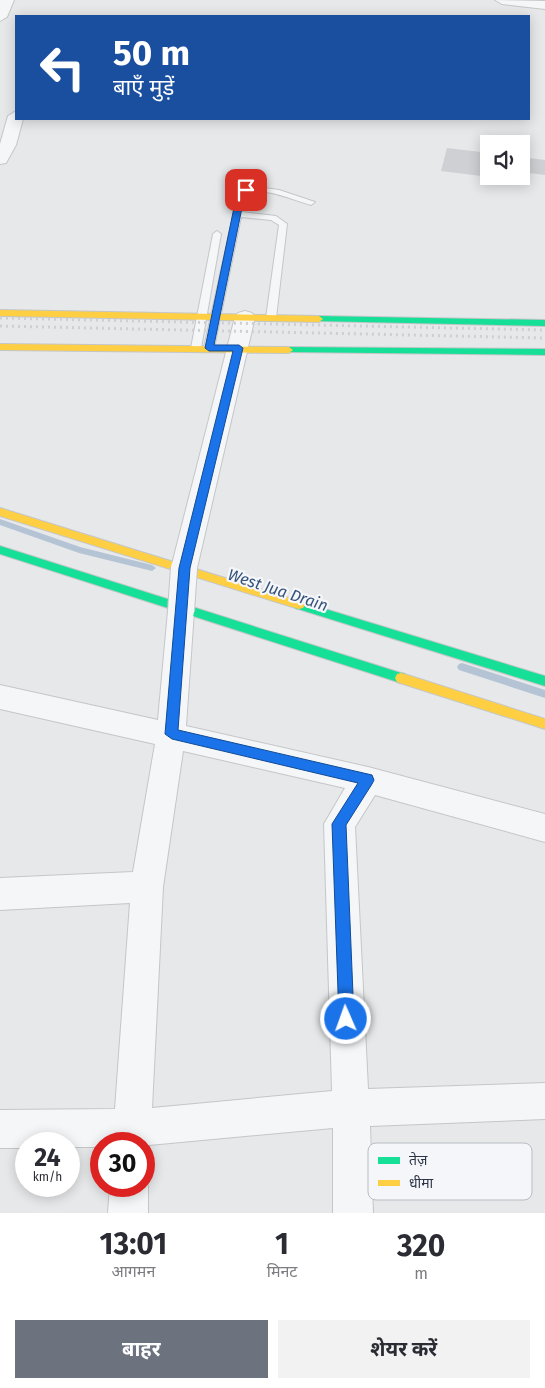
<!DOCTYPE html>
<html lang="hi">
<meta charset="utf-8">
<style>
:root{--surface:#fff;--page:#f2f2f3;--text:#2b2b33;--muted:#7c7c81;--accent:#6c737f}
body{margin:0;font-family:"Fira Sans","Noto Sans Devanagari",sans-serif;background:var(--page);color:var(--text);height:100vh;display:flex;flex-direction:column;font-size:19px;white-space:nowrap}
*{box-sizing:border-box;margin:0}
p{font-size:16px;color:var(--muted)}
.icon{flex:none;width:28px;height:28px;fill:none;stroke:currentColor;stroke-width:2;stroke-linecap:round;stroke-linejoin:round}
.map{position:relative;height:1213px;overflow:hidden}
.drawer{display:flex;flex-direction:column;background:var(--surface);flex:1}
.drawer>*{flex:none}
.guide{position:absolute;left:15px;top:15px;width:515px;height:105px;border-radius:0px;box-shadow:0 2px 12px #0003;background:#1a4fa0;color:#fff;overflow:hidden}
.fabs{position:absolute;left:480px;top:135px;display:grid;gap:10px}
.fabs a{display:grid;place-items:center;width:50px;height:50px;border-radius:0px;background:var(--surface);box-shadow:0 2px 12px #0003;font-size:25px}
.speed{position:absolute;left:15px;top:1132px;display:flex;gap:10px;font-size:25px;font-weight:700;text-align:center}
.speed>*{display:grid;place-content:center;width:65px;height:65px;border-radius:50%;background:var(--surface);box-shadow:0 2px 12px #0003;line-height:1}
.speed small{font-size:12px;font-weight:400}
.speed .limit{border:8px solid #d22;background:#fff;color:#111}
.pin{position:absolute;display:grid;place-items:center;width:42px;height:42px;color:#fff;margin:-21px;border-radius:10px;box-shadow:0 2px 8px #0006}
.me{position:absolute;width:55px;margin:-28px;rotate:358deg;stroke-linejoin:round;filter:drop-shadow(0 0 4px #0008)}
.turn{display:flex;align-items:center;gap:18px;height:105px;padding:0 15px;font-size:22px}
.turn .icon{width:65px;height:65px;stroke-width:2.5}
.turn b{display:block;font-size:35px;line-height:42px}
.eta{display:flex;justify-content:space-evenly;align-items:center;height:85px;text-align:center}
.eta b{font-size:30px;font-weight:700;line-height:35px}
.button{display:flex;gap:10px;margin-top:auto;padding:10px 15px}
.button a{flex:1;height:58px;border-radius:0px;background:var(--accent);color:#fff;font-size:20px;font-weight:700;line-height:58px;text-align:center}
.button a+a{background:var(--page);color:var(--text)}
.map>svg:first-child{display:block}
</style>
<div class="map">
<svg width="545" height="1213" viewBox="0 0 545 1213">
<rect width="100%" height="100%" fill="#e6e8ea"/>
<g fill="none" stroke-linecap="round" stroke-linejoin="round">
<!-- stream -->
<g fill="#b4c4d5" fill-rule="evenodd">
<path d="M0 519 80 547 152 565 156 568 152 571 79 553 0 525Z"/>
<path d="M462 663 545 690V698L459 670 457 667 459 664Z"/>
</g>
</g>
<!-- building -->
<g fill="#ced0d3">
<path d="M447 148 489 153V177L441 171Z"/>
<path d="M521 157 545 160V175L521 172Z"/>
</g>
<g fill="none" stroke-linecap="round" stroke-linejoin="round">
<!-- lane casing -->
<g stroke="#c4c6c8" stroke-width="2">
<g id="lane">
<path d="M257 187 279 190 315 202 311 205C292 200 265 186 246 194L242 212 276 216 287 224 276 318 271 321 266 318 279 225 271 220 241 217 214 348 212 350H206L204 348 238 193 246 188Z"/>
<path d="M217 231 221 234 201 348 196 351 191 348 213 234Z"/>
</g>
</g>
<!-- street casing -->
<g stroke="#c4c6c8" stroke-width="2">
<g id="street">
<path d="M0 0H14L7 17 0 21Z"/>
<path d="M495 0 545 1V9L502 4Z"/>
<path d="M16 111V119H23L16 145 6 163 0 164V144L8 116Z"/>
<path d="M245 311 252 313 255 317 197 568 193 575 184 578 175 575 171 568 235 317 238 313Z"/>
<path d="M181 601 190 604 194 611 186 726 368 767 545 814V842L375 795 355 827 368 1089 545 1083V1119L370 1126 373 1213H333V1128L149 1145 144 1158V1144H101V1147H69V1144H26V1148H0V1110L115 1109 130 903 0 910V878L133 872 155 744 0 709V685L158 720 168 611 172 604ZM183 751 345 788 324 824 332 1091 152 1108 163 887Z"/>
<path d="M144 1175 148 1186V1213H108L110 1186H144Z"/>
</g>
</g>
<!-- fast casing -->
<g stroke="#c4c6c8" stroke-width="2">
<g id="fast">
<path d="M319 316 545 320V326L316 321V317Z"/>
<path d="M289 347 545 349V355L286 352 285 350Z"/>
<path d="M0 546 401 673 405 674 407 678 405 682 401 683 0 554Z"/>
<path d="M299 601 545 676V686L295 608 293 605 295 602Z"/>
</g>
</g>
<!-- slow casing -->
<g stroke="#c4c6c8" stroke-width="2">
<g id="slow">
<path d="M0 310 319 316 323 319 319 322 0 316Z"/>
<path d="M0 344 289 347 293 350 289 353 0 350Z"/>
<path d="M0 508 299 601 303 602 305 605 303 608 299 609 0 516Z"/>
<path d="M401 673 545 719V729L397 682 395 678 397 674Z"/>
</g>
</g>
<!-- lane -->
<use href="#lane" fill="#f5f6f7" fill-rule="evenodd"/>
<!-- street -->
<use href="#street" fill="#f5f6f7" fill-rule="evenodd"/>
<!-- fast -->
<use href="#fast" fill="#16e098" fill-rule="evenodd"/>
<!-- slow -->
<use href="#slow" fill="#ffcf43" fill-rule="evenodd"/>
<!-- rail -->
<g stroke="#cecfd2" stroke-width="3" stroke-dasharray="2 4" stroke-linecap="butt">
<path d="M0 318 545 330"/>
<path d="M0 326 545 338"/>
</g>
<!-- street-bridge casing -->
<g stroke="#c4c6c8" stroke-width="28" stroke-linecap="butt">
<path id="street-bridge" d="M181 611 184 568"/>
</g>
<!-- street-bridge -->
<use href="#street-bridge" stroke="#f5f6f7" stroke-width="26"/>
</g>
<!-- route -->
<path fill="#1a73e8" stroke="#114b97" d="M246 188 250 190 244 198 214 345H239L243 348 190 568 178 730 372 775 374 780 372 784 346 825 354 1019 352 1024 346 1026 341 1024 339 1019 332 824 358 783 172 739 165 734 179 568 233 351H209L205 348 236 198Z"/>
<g text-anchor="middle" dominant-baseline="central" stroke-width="4.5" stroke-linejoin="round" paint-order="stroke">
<!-- water labels -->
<g font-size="16" font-style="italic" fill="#34527a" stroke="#f4f6f9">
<text transform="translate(278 590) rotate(18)">West Jua Drain</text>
</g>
</g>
<!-- legend -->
<rect x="368" y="1143" width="164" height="57" rx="8" fill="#f4f6f9" stroke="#b8bcc3" stroke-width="1"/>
<rect x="378" y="1157" width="22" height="7" fill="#16e098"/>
<rect x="378" y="1180" width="22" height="6" fill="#ffcf43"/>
<g font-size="14" fill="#2b3445">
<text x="409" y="1165">तेज़</text>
<text x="409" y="1188">धीमा</text>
</g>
</svg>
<div class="fabs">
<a><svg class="icon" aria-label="sound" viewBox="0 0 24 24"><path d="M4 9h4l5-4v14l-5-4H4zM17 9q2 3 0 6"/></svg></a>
</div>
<div class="speed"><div>24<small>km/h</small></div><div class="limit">30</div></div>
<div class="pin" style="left:246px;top:190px;background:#d93025"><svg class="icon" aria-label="arrive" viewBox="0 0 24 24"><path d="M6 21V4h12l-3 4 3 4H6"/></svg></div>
<svg class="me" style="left:346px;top:1019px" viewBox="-20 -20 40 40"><circle r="17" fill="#1a73e8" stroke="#fff" stroke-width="3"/><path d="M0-11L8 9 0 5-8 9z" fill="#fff"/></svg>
<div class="guide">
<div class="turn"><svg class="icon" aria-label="left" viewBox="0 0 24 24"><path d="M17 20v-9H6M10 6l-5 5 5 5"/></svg><div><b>50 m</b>बाएँ मुड़ें</div></div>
</div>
</div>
<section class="drawer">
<div class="eta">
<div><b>13:01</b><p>आगमन</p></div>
<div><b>1</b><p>मिनट</p></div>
<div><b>320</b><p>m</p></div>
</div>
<div class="button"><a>बाहर</a><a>शेयर करें</a></div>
</section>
